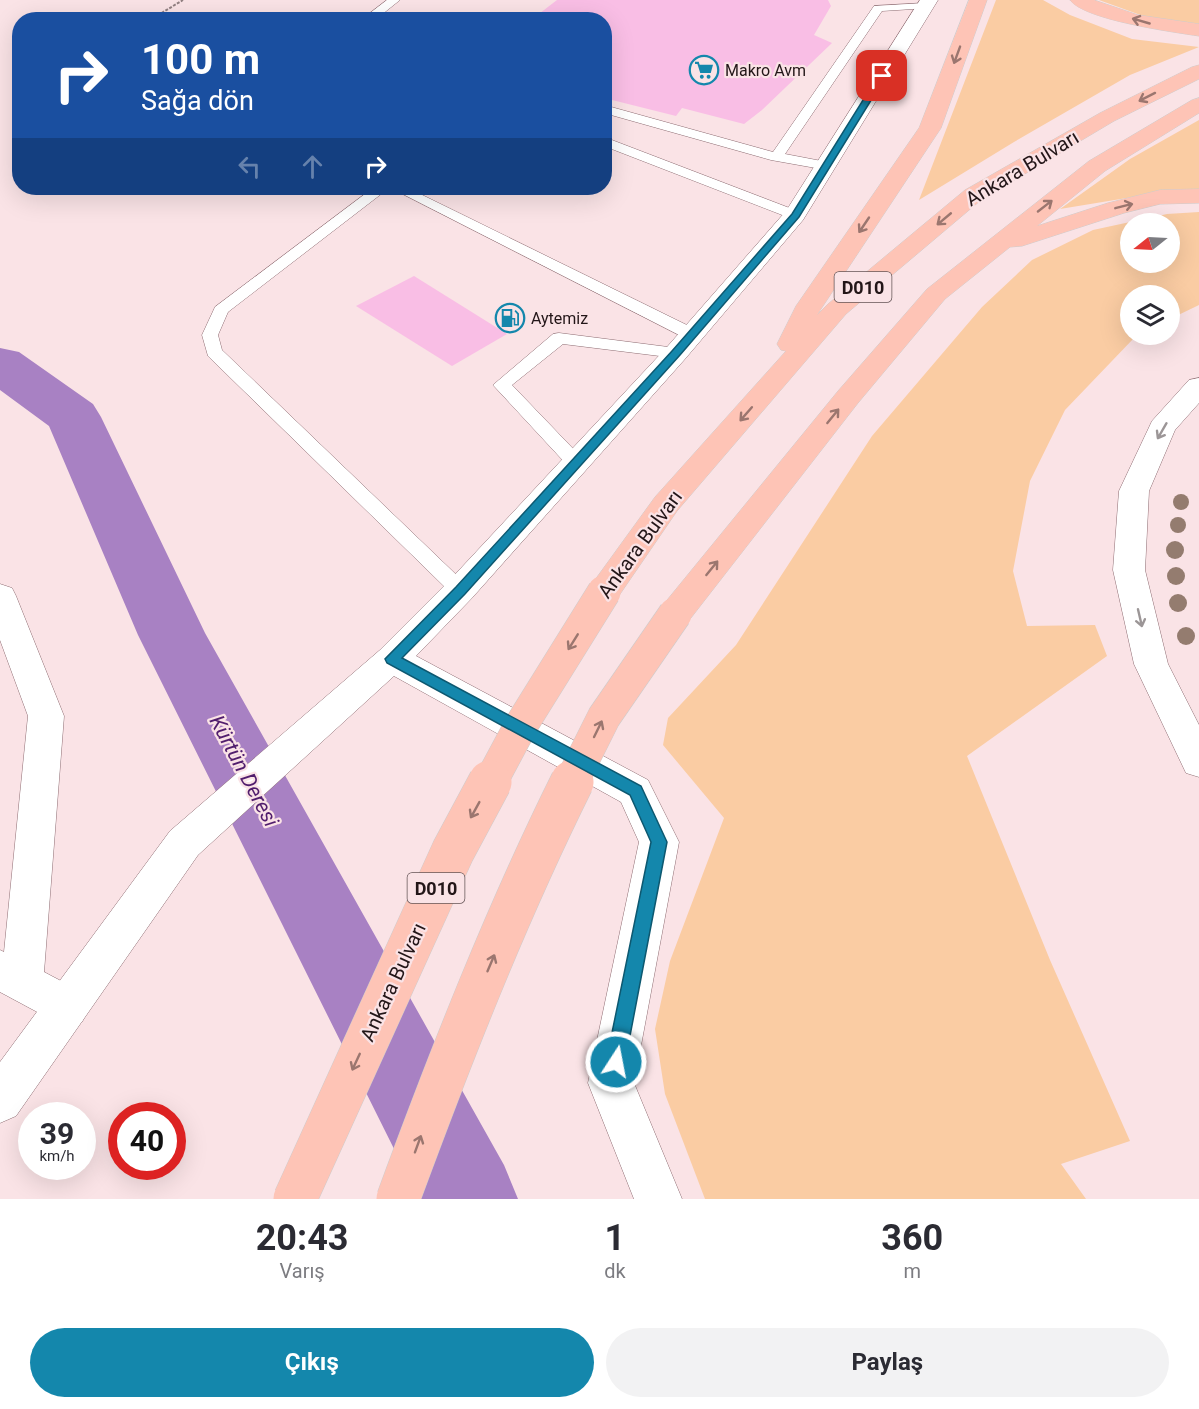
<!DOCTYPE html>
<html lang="tr">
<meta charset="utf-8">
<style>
:root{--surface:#fff;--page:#f2f2f3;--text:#2b2b33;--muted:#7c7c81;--accent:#1487ac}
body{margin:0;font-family:Roboto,sans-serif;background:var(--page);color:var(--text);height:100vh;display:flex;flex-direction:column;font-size:22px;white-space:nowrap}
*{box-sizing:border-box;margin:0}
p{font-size:20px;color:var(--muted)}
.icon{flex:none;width:33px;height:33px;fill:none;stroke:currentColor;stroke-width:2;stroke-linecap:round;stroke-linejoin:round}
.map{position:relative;height:1199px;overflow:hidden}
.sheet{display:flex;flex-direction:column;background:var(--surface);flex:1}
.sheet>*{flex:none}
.hud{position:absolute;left:12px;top:12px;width:600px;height:183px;border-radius:24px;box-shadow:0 6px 24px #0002;background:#1a4fa0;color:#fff;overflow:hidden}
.needle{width:39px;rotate:252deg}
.tools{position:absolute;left:1120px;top:213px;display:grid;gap:12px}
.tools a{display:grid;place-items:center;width:60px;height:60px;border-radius:50%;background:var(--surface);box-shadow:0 6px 24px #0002;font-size:30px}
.speed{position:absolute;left:18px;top:1102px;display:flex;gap:12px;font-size:30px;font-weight:700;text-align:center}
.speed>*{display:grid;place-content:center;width:78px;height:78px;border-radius:50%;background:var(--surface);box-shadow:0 6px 24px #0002;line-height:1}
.speed small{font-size:15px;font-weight:400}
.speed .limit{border:9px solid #d22;background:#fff;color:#111}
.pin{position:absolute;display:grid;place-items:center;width:51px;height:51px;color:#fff;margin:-26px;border-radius:12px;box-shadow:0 3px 9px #0006}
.me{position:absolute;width:66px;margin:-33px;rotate:11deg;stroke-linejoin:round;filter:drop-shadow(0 0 4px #0008)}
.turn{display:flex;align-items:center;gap:21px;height:126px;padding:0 30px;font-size:27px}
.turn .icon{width:78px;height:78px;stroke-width:2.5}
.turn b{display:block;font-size:42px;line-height:51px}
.lanes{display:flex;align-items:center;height:57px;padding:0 30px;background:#0003;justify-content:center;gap:30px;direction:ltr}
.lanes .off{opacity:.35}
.eta{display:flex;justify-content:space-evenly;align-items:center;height:102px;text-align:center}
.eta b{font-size:36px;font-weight:700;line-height:42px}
.action{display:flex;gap:12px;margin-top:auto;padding:12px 30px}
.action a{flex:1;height:69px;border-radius:36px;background:var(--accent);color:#fff;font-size:24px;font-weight:700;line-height:69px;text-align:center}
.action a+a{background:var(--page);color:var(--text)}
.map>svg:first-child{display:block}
</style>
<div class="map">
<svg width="1199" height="1199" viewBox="0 0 1199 1199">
<rect width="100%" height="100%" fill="#fae3e6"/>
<!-- green -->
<g fill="#facca3" fill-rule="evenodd">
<path d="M996 0H1043L1070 15 1132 39 1199 47 1130 75 1014 142 919 200Z"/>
<path d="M1099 0H1199V24L1146 17Z"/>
<path d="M1199 120V192L1145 195 1060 209 1130 159Z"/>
<path d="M1199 212V305L1170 319V296H1131V334L1140 335 1134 338 1065 410 1030 481 1013 571 1027 626 1095 625 1107 656 967 756 1050 960 1130 1141 1061 1164 1086 1199H705L665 1094 655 1029 670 961 724 818 663 745 668 718 736 645 872 436 982 307 1032 260 1093 230 1167 214ZM1131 224H1170V262H1131Z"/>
</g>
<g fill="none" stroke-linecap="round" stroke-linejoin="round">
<!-- river -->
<path fill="#a881c3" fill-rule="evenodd" d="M0 348 19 352 93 404 101 417 205 633 504 1165 518 1199H419L138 635 49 426 0 390Z"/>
</g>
<!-- building -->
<g fill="#f9bee5">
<path d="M557 0H828L831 6 814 35 832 43 762 110 744 124 682 108 676 116 604 98V20H531Z"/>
<path d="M414 276 507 334 452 366 356 306Z"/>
</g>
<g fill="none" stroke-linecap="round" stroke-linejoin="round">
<!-- service casing -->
<g stroke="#8e6d73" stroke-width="1">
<g id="service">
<path d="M387 0H400L375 20H361Z"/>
<path d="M925 3 929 4V8L882 11 785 154 832 163 834 166 832 169 827 170 771 160 604 113V105L773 152 874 6Z"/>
<path d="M604 137 800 212 802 215 795 219 790 218 604 146Z"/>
<path d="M373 188H389L228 312 218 335 222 350 467 585 470 590 467 595 460 598 453 595 208 356 202 335 215 307Z"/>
<path d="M391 188H408L699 331 701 335 699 339H687Z"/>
<path d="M559 333 676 348 682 349 685 353 682 357 676 358 563 344 512 385 582 458 584 462 582 466 575 468 568 466 493 385 553 334Z"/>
</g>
</g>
<!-- minor casing -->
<g stroke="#8e6d73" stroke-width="1">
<path id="minor" d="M0 584 12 588 16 596 64 716 44 972 82 992 89 1007 82 1022 67 1028 0 992V950L4 952 28 716 0 640Z"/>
</g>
<!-- tertiary casing -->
<g stroke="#8e6d73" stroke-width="1">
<g id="tertiary">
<path d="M920 0H938L803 220 685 359 472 598 416 656 648 780 679 842 634 1083 682 1199H634L588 1083 639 842 621 802 394 676 198 855 16 1116 0 1123V1062L170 831 380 650 448 582 667 347 786 211Z"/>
<path d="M1199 378V403L1175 430 1149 491 1145 570 1168 664 1199 725V777L1186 773 1134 664 1113 570 1119 491 1152 421 1189 380Z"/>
</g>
</g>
<!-- trunk casing -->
<g stroke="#cfcccc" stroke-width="1">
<g id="trunk">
<path d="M969 0H987L941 128 817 315 828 304 965 190 1100 113 1192 67 1199 65V79L1114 121 981 200 846 314 677 511 616 600 604 604 592 600 588 592 592 584 655 497 786 351 781 350 777 344 796 306 919 128Z"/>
<path d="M1070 0H1094L1138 15 1199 24V36C1173 32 1084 20 1070 0Z"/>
<path d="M1199 98V113L1105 171 1037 226 1108 203 1160 190 1199 189V203L1160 204 1124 213 1022 246 1010 247 945 299 858 403 687 623 675 626 663 623 658 614 663 605 838 391 927 289 1089 161 1192 100Z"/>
</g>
</g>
<!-- path -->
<path stroke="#928082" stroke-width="2" stroke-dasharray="3 1.5" stroke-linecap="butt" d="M150 20 183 0"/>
<!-- service -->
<use href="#service" fill="#fff" fill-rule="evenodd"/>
<!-- minor -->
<use href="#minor" fill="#fff" fill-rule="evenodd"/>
<!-- tertiary -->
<use href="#tertiary" fill="#fff" fill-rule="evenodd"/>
<!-- trunk -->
<use href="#trunk" fill="#fec4b6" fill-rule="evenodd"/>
<!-- trunk-bridge-far1 casing -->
<g stroke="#cfcccc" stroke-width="34" stroke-linecap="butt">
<g id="trunk-bridge-far1">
<path d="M490 783 520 727 604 592"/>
<path d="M571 783 604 717 675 614"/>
</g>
</g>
<!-- trunk-bridge casing -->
<g stroke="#cfcccc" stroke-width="44" stroke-linecap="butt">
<g id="trunk-bridge">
<path d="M295 1199 453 851 490 782"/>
<path d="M398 1199C450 1058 505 917 572 782"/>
</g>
</g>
<!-- trunk-bridge-far1 -->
<use href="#trunk-bridge-far1" stroke="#fec4b6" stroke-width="33"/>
<!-- trunk-bridge -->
<use href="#trunk-bridge" stroke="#fec4b6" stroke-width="43"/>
</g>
<!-- trees -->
<g fill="#947c6f">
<circle cx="1181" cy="502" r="8"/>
<circle cx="1178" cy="525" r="8"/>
<circle cx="1175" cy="550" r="9"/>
<circle cx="1176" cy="576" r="9"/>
<circle cx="1178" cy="603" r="9"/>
<circle cx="1186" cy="636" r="9"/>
</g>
<!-- one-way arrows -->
<defs><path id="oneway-shaft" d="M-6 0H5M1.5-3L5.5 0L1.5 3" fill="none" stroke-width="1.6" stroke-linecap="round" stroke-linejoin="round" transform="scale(1.5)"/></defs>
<g stroke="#9b766f">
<use href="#oneway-shaft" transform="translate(1141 21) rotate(-164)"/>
<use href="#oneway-shaft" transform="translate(957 55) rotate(110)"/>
<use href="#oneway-shaft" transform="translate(1147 97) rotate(153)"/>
<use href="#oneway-shaft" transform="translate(1045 206) rotate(-38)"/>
<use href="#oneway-shaft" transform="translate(1124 206) rotate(-14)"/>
<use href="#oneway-shaft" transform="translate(944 219) rotate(140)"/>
<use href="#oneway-shaft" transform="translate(864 225) rotate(124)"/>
<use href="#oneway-shaft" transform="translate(746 414) rotate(131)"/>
<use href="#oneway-shaft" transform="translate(833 416) rotate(-51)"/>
<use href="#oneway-shaft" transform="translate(712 568) rotate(-51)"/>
<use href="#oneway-shaft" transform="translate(573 642) rotate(122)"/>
<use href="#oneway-shaft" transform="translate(598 729) rotate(-64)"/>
<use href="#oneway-shaft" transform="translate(475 810) rotate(119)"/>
<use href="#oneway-shaft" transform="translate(491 963) rotate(-67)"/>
<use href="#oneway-shaft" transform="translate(356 1062) rotate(115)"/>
<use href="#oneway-shaft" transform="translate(418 1144) rotate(-70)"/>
</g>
<g stroke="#9c9697">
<use href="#oneway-shaft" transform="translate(1162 431) rotate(120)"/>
<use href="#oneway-shaft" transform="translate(1140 618) rotate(77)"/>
</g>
<!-- route -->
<path fill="#1487ac" stroke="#0d5870" stroke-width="1.5" d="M882 74 886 76 799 217 680 355 465 594 402 658 641 786 667 842 625 1062 622 1069 616 1071 609 1069 606 1062 651 842 630 795 387 663 385 659 456 587 672 351 792 214 878 76Z"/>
<!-- icons -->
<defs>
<g id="supermarket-ring" transform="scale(1.5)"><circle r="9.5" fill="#fae3e6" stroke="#1487ac" stroke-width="1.5"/><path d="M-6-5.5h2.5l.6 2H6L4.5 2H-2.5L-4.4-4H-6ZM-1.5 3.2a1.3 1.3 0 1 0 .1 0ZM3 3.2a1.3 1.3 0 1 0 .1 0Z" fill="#1487ac"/></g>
<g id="fuel-ring" transform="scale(1.5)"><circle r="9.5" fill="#fae3e6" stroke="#1487ac" stroke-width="1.5"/><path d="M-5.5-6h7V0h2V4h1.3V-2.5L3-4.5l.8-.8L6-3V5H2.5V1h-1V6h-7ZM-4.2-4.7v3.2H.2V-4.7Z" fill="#1487ac"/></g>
</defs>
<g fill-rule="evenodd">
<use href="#supermarket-ring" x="704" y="70"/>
<use href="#fuel-ring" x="510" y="318"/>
</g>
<g text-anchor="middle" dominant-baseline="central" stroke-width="4.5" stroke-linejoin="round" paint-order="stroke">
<!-- far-poi labels -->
<g font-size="16" fill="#231618" stroke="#fae3e6" text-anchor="start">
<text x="725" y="70">Makro Avm</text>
<text x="531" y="318">Aytemiz</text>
</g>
<!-- shield labels -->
<g fill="#fae3e6" stroke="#645456" stroke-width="1.5">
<rect x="834.5" y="272" width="57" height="30" rx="4.5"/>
<rect x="407.5" y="873" width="57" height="30" rx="4.5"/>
</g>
<g font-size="18" font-weight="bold" fill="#231618">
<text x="863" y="287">D010</text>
<text x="436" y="888">D010</text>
</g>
<!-- street labels -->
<g font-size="20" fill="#231618" stroke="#fae3e6">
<text transform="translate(1022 168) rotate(-31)">Ankara Bulvarı</text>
<text transform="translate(640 544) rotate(-54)">Ankara Bulvarı</text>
<text transform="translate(393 982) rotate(-65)">Ankara Bulvarı</text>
</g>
<!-- water labels -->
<g font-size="21" font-style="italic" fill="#511d6d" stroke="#fae3e6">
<text transform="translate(244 771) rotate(62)">Kürtün Deresi</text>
</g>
</g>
</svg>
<div class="tools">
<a><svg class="needle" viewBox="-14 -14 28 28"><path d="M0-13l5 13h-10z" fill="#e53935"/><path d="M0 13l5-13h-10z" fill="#7c7c81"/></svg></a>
<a><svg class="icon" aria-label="layers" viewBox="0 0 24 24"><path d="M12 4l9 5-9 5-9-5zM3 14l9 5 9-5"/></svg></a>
</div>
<div class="speed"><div>39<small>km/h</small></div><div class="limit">40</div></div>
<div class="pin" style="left:882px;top:76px;background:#d93025"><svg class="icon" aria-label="arrive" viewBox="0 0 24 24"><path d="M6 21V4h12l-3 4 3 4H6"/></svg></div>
<svg class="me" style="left:616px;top:1062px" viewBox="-20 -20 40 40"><circle r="17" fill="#1487ac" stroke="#fff" stroke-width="3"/><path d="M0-11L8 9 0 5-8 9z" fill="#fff"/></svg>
<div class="hud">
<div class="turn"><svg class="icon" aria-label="right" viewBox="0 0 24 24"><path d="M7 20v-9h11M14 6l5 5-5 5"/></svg><div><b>100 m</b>Sağa dön</div></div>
<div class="lanes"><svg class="icon off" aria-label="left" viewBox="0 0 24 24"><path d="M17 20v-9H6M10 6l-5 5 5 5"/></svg><svg class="icon off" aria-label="ahead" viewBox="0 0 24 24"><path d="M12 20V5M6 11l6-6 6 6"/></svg><svg class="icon" aria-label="right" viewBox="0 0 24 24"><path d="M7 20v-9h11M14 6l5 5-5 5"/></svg></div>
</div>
</div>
<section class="sheet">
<div class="eta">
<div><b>20:43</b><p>Varış</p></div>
<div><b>1</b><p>dk</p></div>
<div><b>360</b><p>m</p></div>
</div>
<div class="action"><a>Çıkış</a><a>Paylaş</a></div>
</section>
